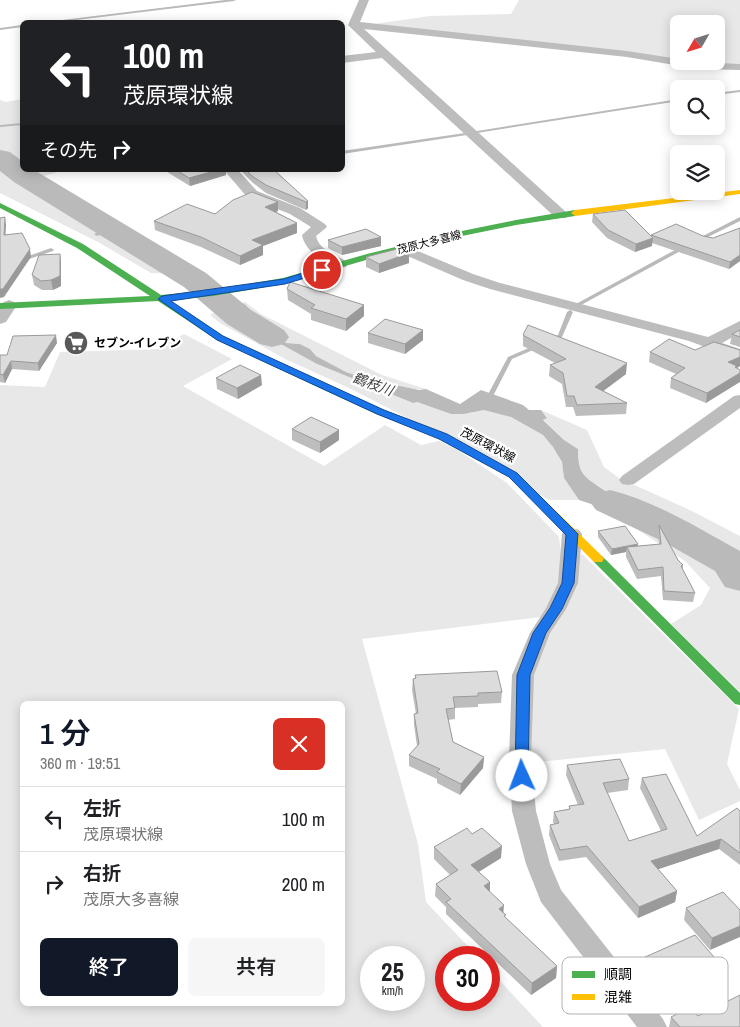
<!DOCTYPE html>
<html lang="ja">
<meta charset="utf-8">
<style>
:root{--surface:#fff;--page:#f6f6f6;--text:#202124;--muted:#757577;--line:#e0e0e0;--accent:#111827}
body{margin:0;font-family:"Archivo Narrow","Noto Sans JP",sans-serif;background:var(--page);color:var(--text);height:100vh;display:flex;flex-direction:column;font-size:19px;white-space:nowrap}
*{box-sizing:border-box;margin:0}
p{font-size:16px;color:var(--muted)}
.icon{flex:none;width:28px;height:28px;fill:none;stroke:currentColor;stroke-width:2;stroke-linecap:round;stroke-linejoin:round}
.map{position:relative;flex:1;overflow:hidden}
.side{position:absolute;left:20px;top:701px;width:325px;height:305px;display:flex;flex-direction:column;background:var(--surface);border-radius:8px;box-shadow:0 2px 12px #0003}
.side>*{flex:none}
.hud{position:absolute;left:20px;top:20px;width:325px;height:152px;border-radius:8px;box-shadow:0 2px 12px #0003;background:#202124;color:#fff;overflow:hidden}
.needle{width:32px;rotate:231deg}
.buttons{position:absolute;left:670px;top:15px;display:grid;gap:10px}
.buttons a{display:grid;place-items:center;width:55px;height:55px;border-radius:8px;background:var(--surface);box-shadow:0 2px 12px #0003;font-size:25px}
.speed{position:absolute;left:360px;top:946px;display:flex;gap:10px;font-size:25px;font-weight:700;text-align:center}
.speed>*{display:grid;place-content:center;width:65px;height:65px;border-radius:50%;background:var(--surface);box-shadow:0 2px 12px #0003;line-height:1}
.speed small{font-size:12px;font-weight:400}
.speed .limit{border:8px solid #d22;background:#fff;color:#111}
.pin{position:absolute;display:grid;place-items:center;width:42px;height:42px;color:#fff;margin:-21px;border:2px solid #fff;border-radius:50%;box-shadow:0 1px 5px #0007}
.me{position:absolute;width:55px;margin:-28px;rotate:358deg;stroke-linejoin:round;filter:drop-shadow(0 0 4px #0008)}
.turn{display:flex;align-items:center;gap:18px;height:105px;padding:0 20px;font-size:22px}
.turn .icon{width:65px;height:65px;stroke-width:2.5}
.turn b{display:block;font-size:35px;line-height:42px}
.then{display:flex;align-items:center;height:48px;padding:0 20px;background:#0003;gap:10px;font-size:19px}
.round{display:grid;place-items:center;flex:none;width:52px;height:52px;border-radius:8px;background:var(--page)}
.summary{display:flex;align-items:center;justify-content:space-between;height:85px;padding:0 20px}
h1{font-size:30px;font-weight:600;line-height:38px;color:var(--accent)}
.cta{display:flex;gap:10px;margin-top:auto;padding:10px 20px}
.cta a{flex:1;height:58px;border-radius:8px;background:var(--accent);color:#fff;font-size:20px;font-weight:600;line-height:58px;text-align:center}
.cta a+a{background:var(--page);color:var(--text)}
ul{padding:0;list-style:none}
li{display:flex;align-items:center;gap:15px;height:65px;padding:0 20px;border-top:1px solid var(--line)}
li div{flex:1}
li b{display:block;font-size:19px}
li em{font-style:normal}
.map>svg:first-child{display:block}
</style>
<div class="map">
<svg width="740" height="1027" viewBox="0 0 740 1027">
<rect width="100%" height="100%" fill="#fff"/>
<!-- green -->
<g fill="#e8e8e8" fill-rule="evenodd">
<path d="M519 0H740V65L679 61H716V24H679V61L374 24 430 16 511 14Z"/>
<path d="M22 99V170H64L35 179C22 171 7 164 0 151V100L6 102Z"/>
<path d="M0 165 57 202H62L107 230 97 234 99 235 110 232 181 274 151 273 98 242 0 193Z"/>
<path d="M245 302 261 314 382 375 426 389C412 391 399 383 385 385L346 372 316 356 310 349 300 344 286 343 241 315 242 308 246 306 242 303Z"/>
<path d="M219 310 317 364 413 403 417 402 451 414H464L484 410 496 412 511 417 543 435 553 447 562 462 564 478 579 500H549L398 413 349 388 285 359 220 323 210 315Z"/>
<path d="M184 334 232 359 183 386 324 466 385 425 421 445 439 441 456 449 507 483 559 537 563 572 557 590 541 617 362 639 418 844 426 902 478 957 446 958V1000H489V969L543 1027H0V385L45 387 60 352 158 349ZM22 704H342V1004H22ZM371 958H414V1000H371Z"/>
<path d="M541 410 587 430 604 467 619 478 692 511 740 536V692L671 624 701 605 710 588 685 561 608 510 658 526 662 522C645 513 590 485 582 472 578 465 578 456 578 449L564 440 543 419 547 417Z"/>
<path d="M582 554 739 709 727 764 740 790V801L699 820 665 749 529 763V709L534 673 577 560Z"/>
</g>
<!-- water -->
<path fill="#bababa" d="M242 303 247 306 242 308V315L286 343 300 344 310 349 316 356 346 372 385 385 391 384 419 390 426 389 460 404 481 390 523 405 529 410H541L547 418 543 420 564 440 578 449C578 456 578 465 582 472 590 486 646 513 662 522L658 526 579 500 564 478 562 462 553 447 543 435 511 417 484 410 464 414H451L417 402 413 403 317 364 219 310 229 305Z"/>
<g fill="none" stroke-linecap="round" stroke-linejoin="round">
<!-- stream -->
<g fill="#bababa" fill-rule="evenodd">
<path d="M225 0H236L234 1 60 22H52L54 21Z"/>
<path d="M22 25V27L0 30V28Z"/>
<path d="M740 90V92L716 95V93Z"/>
<path d="M679 99V101L477 133 475 132 477 131Z"/>
<path d="M22 123V125L0 127V125Z"/>
<path d="M465 133 467 134V135L342 154V151Z"/>
<path d="M740 217V221L700 241H696L695 240Z"/>
<path d="M113 227 116 229 115 230 97 236 94 234Z"/>
<path d="M684 245 686 246V248L581 305H577L576 304Z"/>
<path d="M51 248 54 250 53 251 23 261 20 259Z"/>
<path d="M570 310 573 312 562 337 552 342H548V340L558 335 567 312Z"/>
<path d="M538 344 541 346 540 347 512 359 491 400 488 402 486 401 485 400 508 357Z"/>
</g>
<!-- river -->
<g fill="#bababa" fill-rule="evenodd">
<path d="M0 150 10 152 22 161V170H34L206 273 251 310 284 330 289 337 284 344 272 347 260 344 227 324 184 287 14 182 0 171Z"/>
<path d="M610 490C655 501 700 529 740 551V591L725 587 715 571 664 542 596 510 590 502 596 494Z"/>
</g>
<!-- street -->
<g fill="#bdbdbd" fill-rule="evenodd">
<path d="M359 0H369L360 22 627 51 679 59V61L740 64V70L698 69 627 57 364 29 566 212 568 215 566 218H556L382 58 342 63V56L376 52 348 25Z"/>
<path d="M224 170H238L257 191 300 208 325 224 327 227 316 236C319 250 335 255 346 261L348 264 346 267C331 271 304 251 302 235L311 227 290 214 247 197Z"/>
<path d="M401 244 473 274 500 283 708 337 740 321V333L722 343 740 349V360L689 341 490 289 463 280 396 251 394 248 396 245Z"/>
<path d="M9 300 14 302 17 305 6 322 0 324V307L4 302Z"/>
<path d="M740 395V408L634 484 628 485 622 484 619 480 622 476 734 396Z"/>
<path d="M572 528 579 530 582 534 578 583 566 609 550 633 534 675 531 759 536 811 550 864 561 890 663 1019 667 1027H637L541 902 526 864 512 811 509 759 512 675 530 633 546 608 558 583 562 534 565 530Z"/>
</g>
<!-- fast -->
<g fill="#4caf50" fill-rule="evenodd">
<path d="M0 203 83 244 161 295 213 290 283 278 367 254 457 232 516 220 575 210 579 213 575 216 516 225 457 237 373 258 283 284 213 296 169 300 223 336 384 410 446 434 447 436 442 439 376 414 217 340 158 301 0 309V303L150 296 77 248 0 208Z"/>
<path d="M598 555 602 556 740 693V705L735 704 594 562 592 559 594 556Z"/>
</g>
<!-- slow -->
<g fill="#ffc107" fill-rule="evenodd">
<path d="M740 190V194L575 216 571 213 575 210Z"/>
<path d="M442 433 517 473 602 556 604 559 602 562H594L509 477 438 438 437 436Z"/>
</g>
</g>
<!-- wall -->
<g fill="#bdbdbd">
<path d="M164 170H226V175L190 186Z"/>
<path d="M240 170H274L308 201V208L306 210 266 193 253 183Z"/>
<path d="M278 202V211L276 212 297 223V233L263 246V255L240 265 201 247 155 230 154 221 215 214Z"/>
<path d="M593 214 650 235H651L703 236 713 238 740 228V261L729 269 652 243V246L635 252 607 238 592 222Z"/>
<path d="M328 240 381 246 342 255 328 248Z"/>
<path d="M60 254 61 263V286L53 290H42L34 285 32 275Z"/>
<path d="M366 257 409 263 379 273 366 267Z"/>
<path d="M287 289 364 305V316L346 331 311 320V314L288 300Z"/>
<path d="M740 330V347L730 344 732 334Z"/>
<path d="M368 333 423 340 405 354 368 343Z"/>
<path d="M523 335 626 374 603 391 627 403 626 414 576 416 573 407H566L562 384 549 376 550 365 555 363 523 346Z"/>
<path d="M57 343 39 371 12 369 5 383 0 382V355H7Z"/>
<path d="M695 350 740 366 737 368 706 403 670 388 671 378 676 374 649 362 650 352Z"/>
<path d="M216 378 262 385 238 399 217 389Z"/>
<path d="M292 429 339 430V440L320 453 292 440Z"/>
<path d="M659 525 678 560 683 565V570L695 593 693 602 663 600 661 576 637 579 626 557V552L611 555 598 537V531L638 544 637 546 659 544 658 534Z"/>
<path d="M415 675 502 692 501 703 478 704V707L455 708V719L448 720 453 742 484 757 483 768 460 795 437 783V779L409 766V755L417 746 414 725V714H416L412 690 413 679 415 678Z"/>
<path d="M567 765 629 779 628 790 607 793 629 841 661 831 640 788 642 778 697 836 740 811V865L719 849 658 869 677 891 675 902 638 918 586 857 559 861 549 835 550 825 554 824 553 822 554 812 569 809V806L578 805 566 775Z"/>
<path d="M472 834 501 858 479 872 490 892 504 913 505 917 557 966 556 978 531 995 446 914V907L435 896 436 884 450 875 434 859V847Z"/>
<path d="M723 892 710 950 684 920 686 908Z"/>
<path d="M636 961 710 980 658 1004 634 973Z"/>
<path d="M698 1016 740 1027H669L671 1017Z"/>
</g>
<!-- shaded-wall -->
<g fill="#9a9a9a">
<path d="M218 170H226V175L190 186 189 178Z"/>
<path d="M308 201V208L306 210V202Z"/>
<path d="M278 202V211L265 216V207Z"/>
<path d="M5 217 6 225 5 244 4 235Z"/>
<path d="M297 223V233L263 246V255L240 265V256L252 240Z"/>
<path d="M381 237V246L342 255V247Z"/>
<path d="M653 238 652 246 635 252 636 244Z"/>
<path d="M30 249 31 257 4 297 0 298V289Z"/>
<path d="M409 253V263L379 273V264Z"/>
<path d="M60 254 61 263V286L53 290 51 280Z"/>
<path d="M740 255V261L729 269 730 262Z"/>
<path d="M364 305V316L346 331V319Z"/>
<path d="M423 330V340L405 354V344Z"/>
<path d="M56 335 57 343 39 371 38 363Z"/>
<path d="M740 357V366L737 368 740 373V382L706 403 707 393 728 362Z"/>
<path d="M11 361 12 369 5 383 3 375Z"/>
<path d="M627 363 626 374 594 398 595 387Z"/>
<path d="M261 375 262 385 238 399 237 388Z"/>
<path d="M339 430V440L320 453V442Z"/>
<path d="M638 544 637 550 627 547 626 552 611 555 612 549Z"/>
<path d="M484 757 483 768 460 795 461 784Z"/>
<path d="M721 839 719 849 650 872 651 861Z"/>
<path d="M502 846 501 858 470 877 471 865Z"/>
<path d="M490 882V895L484 886Z"/>
<path d="M677 891 675 902 638 918 639 907Z"/>
<path d="M504 905 503 917 499 909Z"/>
<path d="M740 926V937L710 950 712 938Z"/>
<path d="M714 957 710 980 658 1004 660 992 707 963Z"/>
<path d="M557 966 556 978 531 995 532 983Z"/>
</g>
<!-- building -->
<g fill="#dcdcdc" stroke="#9a9a9a">
<path d="M176 170H218L189 178Z"/>
<path d="M246 170H274L308 201 306 202 266 185 252 176Z"/>
<path d="M252 192 278 202 265 207 297 223 252 240 263 245 240 256 201 237 154 221 187 204 215 214 233 200Z"/>
<path d="M625 210 653 238 636 244 608 230 593 214Z"/>
<path d="M5 217 4 235 22 233 30 249 3 289H0V218Z"/>
<path d="M676 224 703 236 713 238 740 228V255L730 262 651 235Z"/>
<path d="M366 229 381 237 342 247 328 240Z"/>
<path d="M401 248 409 253 379 264 366 257Z"/>
<path d="M60 254V276L51 280 41 281 32 275 39 255Z"/>
<path d="M290 282 364 305 346 319 311 308 315 305 287 289Z"/>
<path d="M385 319 423 330 405 344 368 333Z"/>
<path d="M528 325 627 363 595 387 627 403 577 405 574 396H567L563 373 550 365 566 359 523 335Z"/>
<path d="M740 330V337L732 334Z"/>
<path d="M56 335 38 363 11 361 3 375 0 374V355H7L13 336Z"/>
<path d="M669 339 695 350 714 342 740 350V357L728 362 737 366 735 367 740 370V373L707 393 671 378 685 368 650 352Z"/>
<path d="M240 365 261 375 237 388 216 378Z"/>
<path d="M311 417 339 430 320 442 292 429Z"/>
<path d="M659 525 678 560 683 565 681 566 695 593 664 591 663 567 638 570 627 547 661 544Z"/>
<path d="M625 526 638 544 612 549 598 531Z"/>
<path d="M497 671 502 692 478 693V696L453 697 455 708 446 709 453 742 484 757 461 784 437 772 440 769 409 755 419 744 414 714 418 713 413 679 416 678 415 675Z"/>
<path d="M620 759 629 779 603 783 629 841 667 829 642 778 666 774 697 836 737 808 740 811V853L721 839 651 861 677 891 639 907 587 846 560 850 550 825 559 823 554 812 570 809 569 806 584 804 567 765Z"/>
<path d="M467 828 472 834 482 828 502 846 471 865 490 882 484 886 504 905 499 909 506 915 504 916 557 966 532 983 446 902 451 899 436 884 458 870 434 847Z"/>
<path d="M723 892 740 910V926L712 938 686 908Z"/>
<path d="M695 935 714 957 707 963 713 968 660 992 636 961Z"/>
<path d="M740 995V1027H680L671 1017 689 1008 698 1016Z"/>
</g>
<!-- route -->
<path fill="#1a73e8" stroke="#114b97" d="M322 267 327 270 325 272 285 284 171 301 223 336 384 410 447 434 517 473 578 534 574 583 562 609 546 633 530 675 528 776 526 780H517L515 776 517 675 533 633 550 608 562 583 566 535 509 477 439 439 377 414 217 340 158 299 162 296 284 279Z"/>
<!-- icons -->
<defs>
<g id="supermarket-disc" transform="scale(1.25)"><circle r="9.5" fill="#595959" stroke="#fff"/><path d="M-6-5.5h2.5l.6 2H6L4.5 2H-2.5L-4.4-4H-6ZM-1.5 3.2a1.3 1.3 0 1 0 .1 0ZM3 3.2a1.3 1.3 0 1 0 .1 0Z" fill="#fff"/></g>
</defs>
<g fill-rule="evenodd">
<use href="#supermarket-disc" x="76" y="343"/>
</g>
<g text-anchor="middle" dominant-baseline="central" stroke-width="4.5" stroke-linejoin="round" paint-order="stroke">
<!-- far-street labels -->
<g font-size="11" fill="#000" stroke="#fff">
<text transform="translate(429 242) rotate(-14)">茂原大多喜線</text>
</g>
<!-- poi labels -->
<g font-size="12" font-weight="bold" fill="#000" stroke="#fff" text-anchor="start">
<text x="94" y="343">セブン-イレブン</text>
</g>
<!-- street labels -->
<g font-size="12" fill="#000" stroke="#fff">
<text transform="translate(488 445) rotate(28)">茂原環状線</text>
</g>
<!-- water labels -->
<g font-size="14" font-style="italic" fill="#3e3e3e" stroke="#fff">
<text transform="translate(373 384) rotate(20)">鶴枝川</text>
</g>
</g>
<!-- legend -->
<rect x="562" y="957" width="166" height="57" rx="8" fill="#fff" stroke="#b2b2b2" stroke-width="1"/>
<rect x="572" y="971" width="23" height="7" fill="#4caf50"/>
<rect x="572" y="994" width="23" height="6" fill="#ffc107"/>
<g font-size="14" fill="#000">
<text x="604" y="979">順調</text>
<text x="604" y="1002">混雑</text>
</g>
</svg>
<div class="buttons">
<a><svg class="needle" viewBox="-14 -14 28 28"><path d="M0-13l5 13h-10z" fill="#e53935"/><path d="M0 13l5-13h-10z" fill="#757577"/></svg></a>
<a><svg class="icon" aria-label="search" viewBox="0 0 24 24"><circle cx="10" cy="10" r="6"/><path d="M15 15l6 6"/></svg></a>
<a><svg class="icon" aria-label="layers" viewBox="0 0 24 24"><path d="M12 4l9 5-9 5-9-5zM3 14l9 5 9-5"/></svg></a>
</div>
<div class="speed"><div>25<small>km/h</small></div><div class="limit">30</div></div>
<div class="pin" style="left:322px;top:270px;background:#d93025"><svg class="icon" aria-label="arrive" viewBox="0 0 24 24"><path d="M6 21V4h12l-3 4 3 4H6"/></svg></div>
<svg class="me" style="left:522px;top:776px" viewBox="-20 -20 40 40"><circle r="19" fill="#fff"/><path d="M0-13L10 11 0 6-10 11z" fill="#1a73e8"/></svg>
<div class="hud">
<div class="turn"><svg class="icon" aria-label="left" viewBox="0 0 24 24"><path d="M17 20v-9H6M10 6l-5 5 5 5"/></svg><div><b>100 m</b>茂原環状線</div></div>
<div class="then">その先<svg class="icon" aria-label="right" viewBox="0 0 24 24"><path d="M7 20v-9h11M14 6l5 5-5 5"/></svg></div>
</div>
<section class="side">
<div class="summary"><div><h1>1 分</h1><p>360 m · 19:51</p></div><a class="round" style="background:#d93025;color:#fff"><svg class="icon" aria-label="close" viewBox="0 0 24 24"><path d="M6 6l12 12M18 6L6 18"/></svg></a></div>
<ul>
<li><svg class="icon" aria-label="left" viewBox="0 0 24 24"><path d="M17 20v-9H6M10 6l-5 5 5 5"/></svg><div><b>左折</b><p>茂原環状線</p></div><em>100 m</em></li>
<li><svg class="icon" aria-label="right" viewBox="0 0 24 24"><path d="M7 20v-9h11M14 6l5 5-5 5"/></svg><div><b>右折</b><p>茂原大多喜線</p></div><em>200 m</em></li>
</ul>
<div class="cta"><a>終了</a><a>共有</a></div>
</section>
</div>
